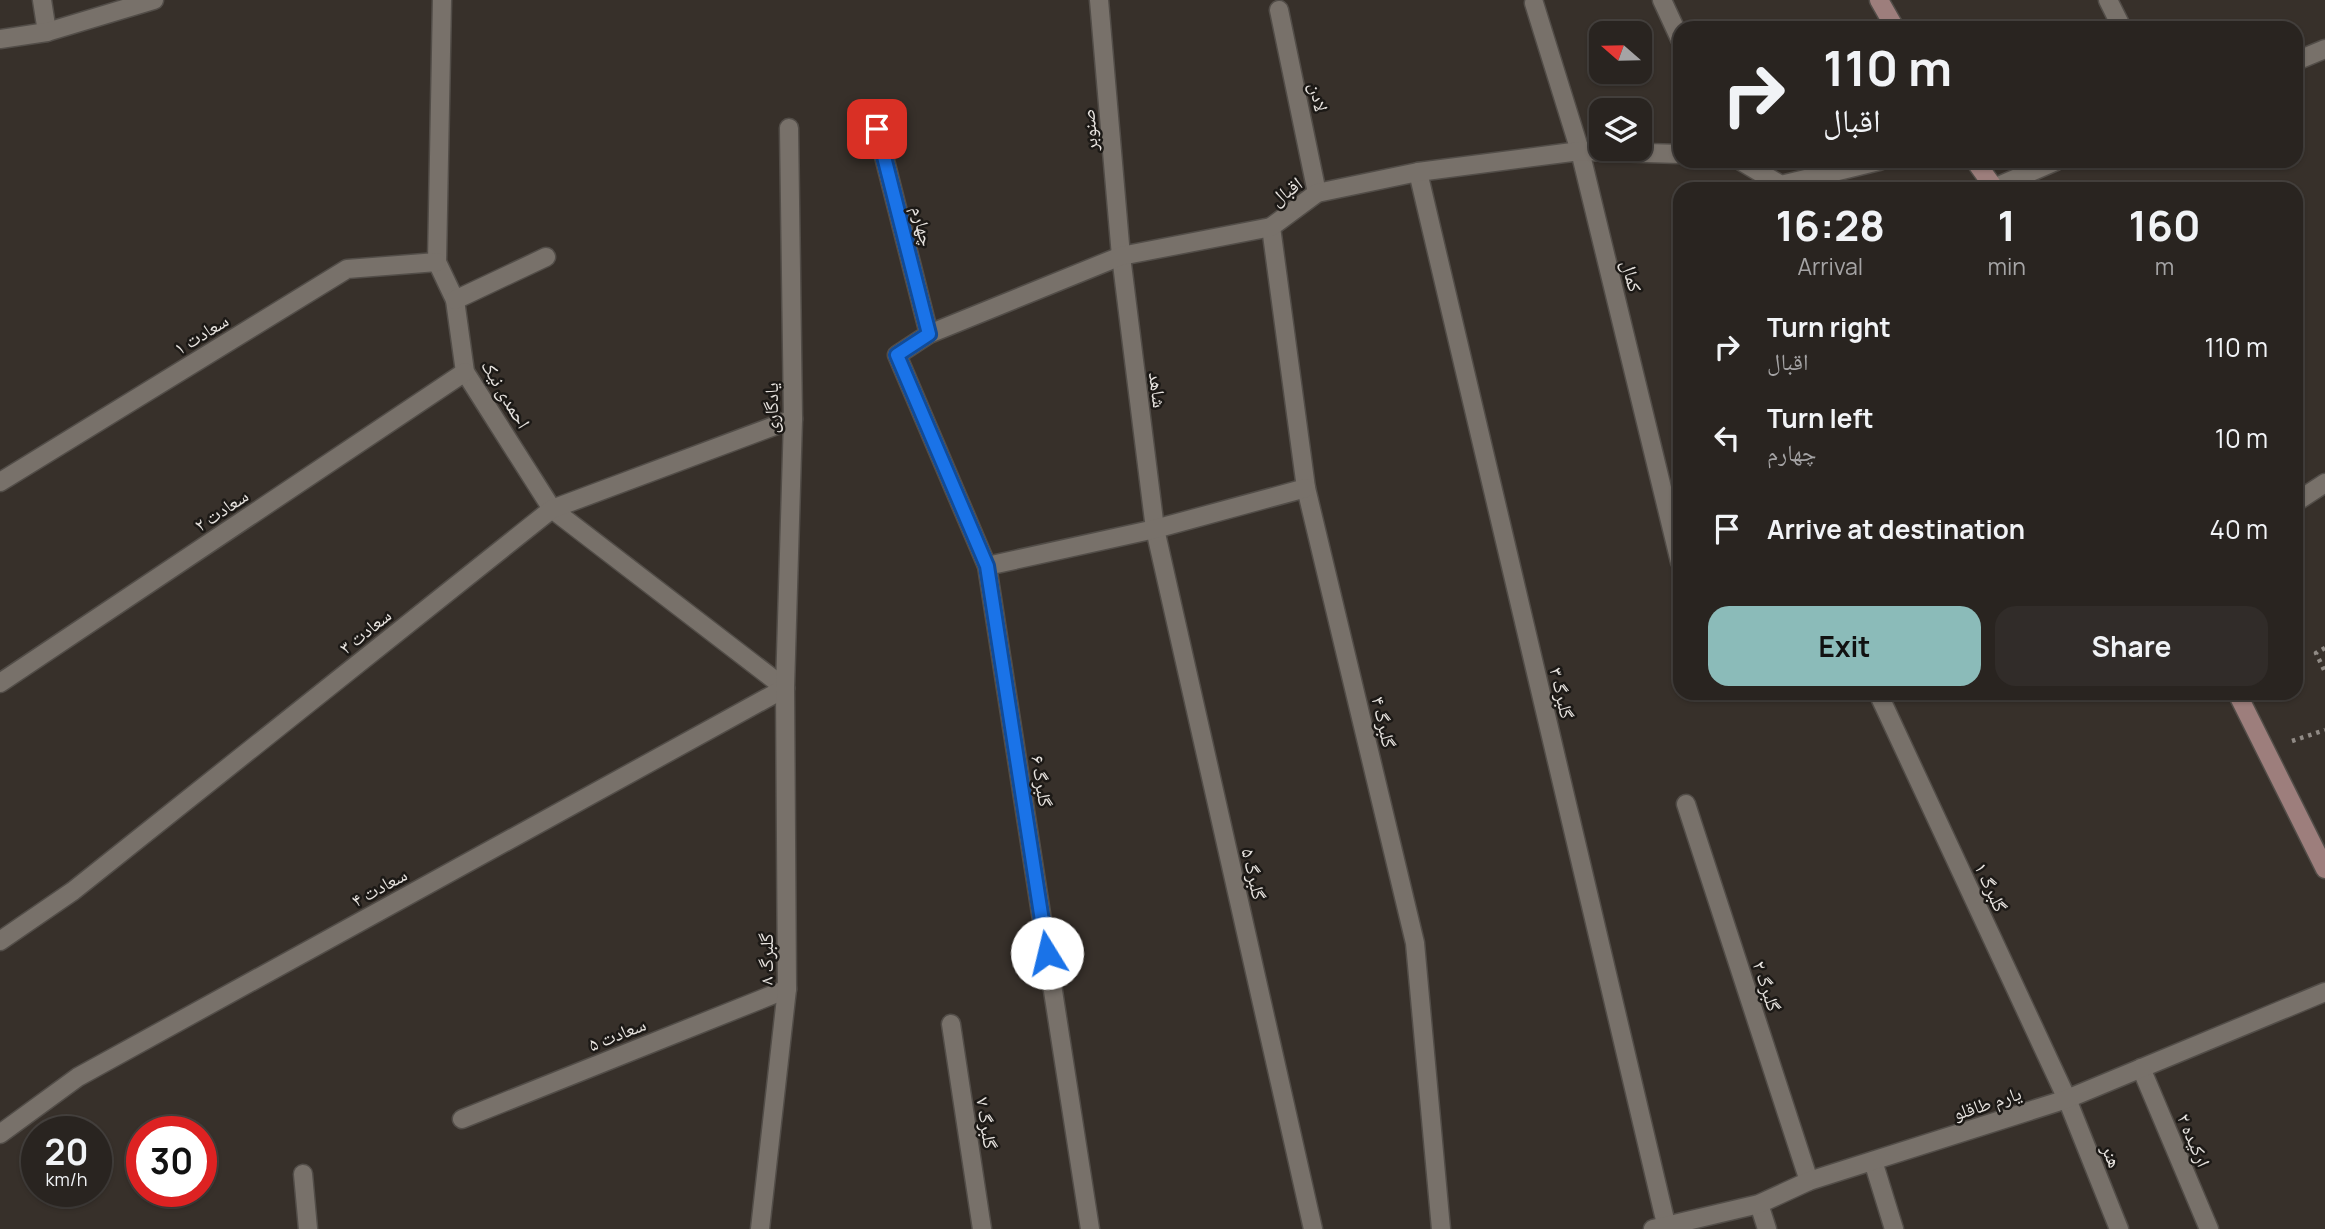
<!DOCTYPE html>
<meta charset="utf-8">
<style>
:root{--surface:#292420;--page:#312c29;--text:#f1f3f6;--muted:#a5a4a5;--line:#45413e;--accent:#8bbbb9}
body{margin:0;font-family:Manrope,"Noto Naskh Arabic",sans-serif;background:var(--page);color:var(--text);height:100vh;display:flex;flex-direction:column;font-size:26px;white-space:nowrap}
*{box-sizing:border-box;margin:0}
p{font-size:23px;color:var(--muted)}
.icon{flex:none;width:38px;height:38px;fill:none;stroke:currentColor;stroke-width:2;stroke-linecap:round;stroke-linejoin:round}
.map{position:relative;flex:1;overflow:hidden}
.drawer{position:absolute;left:1673px;top:182px;width:630px;height:518px;display:flex;flex-direction:column;background:var(--surface);border-radius:21px;box-shadow:0 2px 5px #0004,0 0 0 2px var(--line)}
.drawer>*{flex:none}
.guide{position:absolute;left:1673px;top:21px;width:630px;height:147px;border-radius:21px;box-shadow:0 2px 5px #0004,0 0 0 2px var(--line);background:#292420;color:var(--text);overflow:hidden}
.needle{width:46px;rotate:290deg}
.buttons{position:absolute;left:1589px;top:21px;display:grid;gap:14px}
.buttons a{display:grid;place-items:center;width:63px;height:63px;border-radius:14px;background:var(--surface);box-shadow:0 2px 5px #0004,0 0 0 2px var(--line);font-size:35px}
.speed{position:absolute;left:21px;top:1116px;display:flex;gap:14px;font-size:35px;font-weight:700;text-align:center}
.speed>*{display:grid;place-content:center;width:91px;height:91px;border-radius:50%;background:var(--surface);box-shadow:0 2px 5px #0004,0 0 0 2px var(--line);line-height:1}
.speed small{font-size:18px;font-weight:400}
.speed .limit{border:10px solid #d22;background:#fff;color:#111}
.pin{position:absolute;display:grid;place-items:center;width:60px;height:60px;color:#fff;margin:-30px;border-radius:14px;box-shadow:0 4px 10px #0006}
.me{position:absolute;width:77px;margin:-38px;rotate:351deg;stroke-linejoin:round;filter:drop-shadow(0 0 5px #0008)}
.turn{display:flex;align-items:center;gap:24px;height:147px;padding:0 35px;font-size:32px}
.turn .icon{width:91px;height:91px;stroke-width:2.5}
.turn b{display:block;font-size:49px;line-height:60px}
.eta{display:flex;justify-content:space-evenly;align-items:center;height:119px;text-align:center}
.eta b{font-size:42px;font-weight:700;line-height:49px}
.cta{display:flex;gap:14px;margin-top:auto;padding:14px 35px}
.cta a{flex:1;height:80px;border-radius:21px;background:var(--accent);color:#111;font-size:28px;font-weight:700;line-height:80px;text-align:center}
.cta a+a{background:var(--page);color:var(--text)}
ul{padding:0;list-style:none}
li{display:flex;align-items:center;gap:21px;height:91px;padding:0 35px}
li div{flex:1}
li b{display:block;font-size:26px}
li em{font-style:normal}
.map>svg:first-child{display:block}
</style>
<div class="map">
<svg width="2325" height="1229" viewBox="0 0 2325 1229">
<rect width="100%" height="100%" fill="#37302a"/>
<g fill="none" stroke-linecap="round" stroke-linejoin="round">
<!-- minor casing -->
<g stroke="#524d48" stroke-width="21">
<g id="minor">
<path d="M42 0 47 32"/>
<path d="M442 0 437 262 455 300 465 372 552 509 785 688"/>
<path d="M1099 0 1121 256 1155 529 1313 1229"/>
<path d="M1662 0 1680 39"/>
<path d="M2108 0 2122 28"/>
<path d="M1534 3 1580 151 1680 562"/>
<path d="M1279 10 1317 193"/>
<path d="M0 39 47 32 154 0"/>
<path d="M2296 61 2325 49"/>
<path d="M877 129 929 334"/>
<path d="M1741 161 1781 185 1879 161"/>
<path d="M1418 172 1666 1224"/>
<path d="M1994 188 2056 161"/>
<path d="M1271 227 1306 488 1415 943 1441 1229"/>
<path d="M455 300 546 257"/>
<path d="M0 482 347 269 437 262"/>
<path d="M2296 502 2325 483"/>
<path d="M987 566 1155 529 1306 488"/>
<path d="M0 683 465 372"/>
<path d="M1878 693 2067 1099 2119 1229"/>
<path d="M1686 804 1809 1181"/>
<path d="M0 941 73 891 552 509 793 419"/>
<path d="M951 1024 982 1229"/>
<path d="M2141 1068 2209 1229"/>
<path d="M462 1119 787 989"/>
<path d="M0 1134 78 1077 785 688"/>
<path d="M1873 1161 1894 1229"/>
<path d="M303 1174 308 1229"/>
<path d="M1759 1204 1767 1229"/>
<path d="M760 1229 787 989 785 688 793 419 789 128"/>
<path d="M1090 1229 987 566 897 355 929 334 1121 256 1271 227 1317 193 1418 172 1580 151 1680 154"/>
<path d="M1653 1229 1759 1204 1809 1181 2067 1099 2325 992"/>
</g>
</g>
<!-- secondary casing -->
<g stroke="#524d48" stroke-width="21">
<g id="secondary">
<path d="M1879 0 1895 28"/>
<path d="M1975 161 1995 189"/>
<path d="M2237 693 2325 869"/>
</g>
</g>
<!-- path -->
<g stroke="#908a85" stroke-width="4.5" stroke-dasharray="3.5 5" stroke-linecap="butt">
<path d="M2325 648 2316 653 2325 672"/>
<path d="M2292 741 2325 730"/>
</g>
<!-- minor -->
<use href="#minor" stroke="#78716a" stroke-width="18"/>
<!-- secondary -->
<use href="#secondary" stroke="#9d7e7c" stroke-width="18"/>
</g>
<g fill="none" stroke-linecap="round" stroke-linejoin="round">
<!-- route casing -->
<g stroke="#114b97" stroke-width="18">
<path id="route" d="M877 129 929 334 897 355 987 566 1047 953"/>
</g>
<!-- route -->
<use href="#route" stroke="#1a73e8" stroke-width="12"/>
</g>
<g text-anchor="middle" dominant-baseline="central" stroke-width="5" stroke-linejoin="round" paint-order="stroke">
<!-- street labels -->
<g font-size="19" fill="#e7e3df" stroke="#1c1916">
<text transform="translate(1319 97) rotate(78)">لادن</text>
<text transform="translate(1089 130) rotate(-95)">صنوبر</text>
<text transform="translate(1286 191) rotate(-36)">اقبال</text>
<text transform="translate(923 226) rotate(76)">چهارم</text>
<text transform="translate(1632 276) rotate(76)">کمال</text>
<text transform="translate(201 334) rotate(-32)">سعادت ۱</text>
<text transform="translate(1158 390) rotate(83)">شاهد</text>
<text transform="translate(506 394) rotate(59)">احمدی نیک</text>
<text transform="translate(771 408) rotate(-90)">یادگاری</text>
<text transform="translate(221 510) rotate(-34)">سعادت ۲</text>
<text transform="translate(365 631) rotate(-39)">سعادت ۳</text>
<text transform="translate(1562 693) rotate(77)">گلبرگ ۳</text>
<text transform="translate(1384 722) rotate(77)">گلبرگ ۴</text>
<text transform="translate(1042 781) rotate(81)">گلبرگ ۶</text>
<text transform="translate(1254 874) rotate(77)">گلبرگ ۵</text>
<text transform="translate(379 887) rotate(-29)">سعادت ۴</text>
<text transform="translate(1991 887) rotate(65)">گلبرگ ۱</text>
<text transform="translate(766 959) rotate(-90)">گلبرگ ۸</text>
<text transform="translate(1767 986) rotate(72)">گلبرگ ۲</text>
<text transform="translate(617 1034) rotate(-22)">سعادت ۵</text>
<text transform="translate(1987 1103) rotate(-18)">یارم طاقلو</text>
<text transform="translate(987 1123) rotate(81)">گلبرگ ۷</text>
<text transform="translate(2194 1140) rotate(67)">ارکیده ۲</text>
<text transform="translate(2112 1156) rotate(68)">هنر</text>
</g>
</g>
</svg>
<div class="buttons">
<a><svg class="needle" viewBox="-14 -14 28 28"><path d="M0-13l5 13h-10z" fill="#e53935"/><path d="M0 13l5-13h-10z" fill="#a5a4a5"/></svg></a>
<a><svg class="icon" aria-label="layers" viewBox="0 0 24 24"><path d="M12 4l9 5-9 5-9-5zM3 14l9 5 9-5"/></svg></a>
</div>
<div class="speed"><div>20<small>km/h</small></div><div class="limit">30</div></div>
<div class="pin" style="left:877px;top:129px;background:#d93025"><svg class="icon" aria-label="arrive" viewBox="0 0 24 24"><path d="M6 21V4h12l-3 4 3 4H6"/></svg></div>
<svg class="me" style="left:1047px;top:953px" viewBox="-20 -20 40 40"><circle r="19" fill="#fff"/><path d="M0-13L10 11 0 6-10 11z" fill="#1a73e8"/></svg>
<div class="guide">
<div class="turn"><svg class="icon" aria-label="right" viewBox="0 0 24 24"><path d="M7 20v-9h11M14 6l5 5-5 5"/></svg><div><b>110 m</b>اقبال</div></div>
</div>
<section class="drawer">
<div class="eta">
<div><b>16:28</b><p>Arrival</p></div>
<div><b>1</b><p>min</p></div>
<div><b>160</b><p>m</p></div>
</div>
<ul>
<li><svg class="icon" aria-label="right" viewBox="0 0 24 24"><path d="M7 20v-9h11M14 6l5 5-5 5"/></svg><div><b>Turn right</b><p>اقبال</p></div><em>110 m</em></li>
<li><svg class="icon" aria-label="left" viewBox="0 0 24 24"><path d="M17 20v-9H6M10 6l-5 5 5 5"/></svg><div><b>Turn left</b><p>چهارم</p></div><em>10 m</em></li>
<li><svg class="icon" aria-label="arrive" viewBox="0 0 24 24"><path d="M6 21V4h12l-3 4 3 4H6"/></svg><div><b>Arrive at destination</b></div><em>40 m</em></li>
</ul>
<div class="cta"><a>Exit</a><a>Share</a></div>
</section>
</div>
